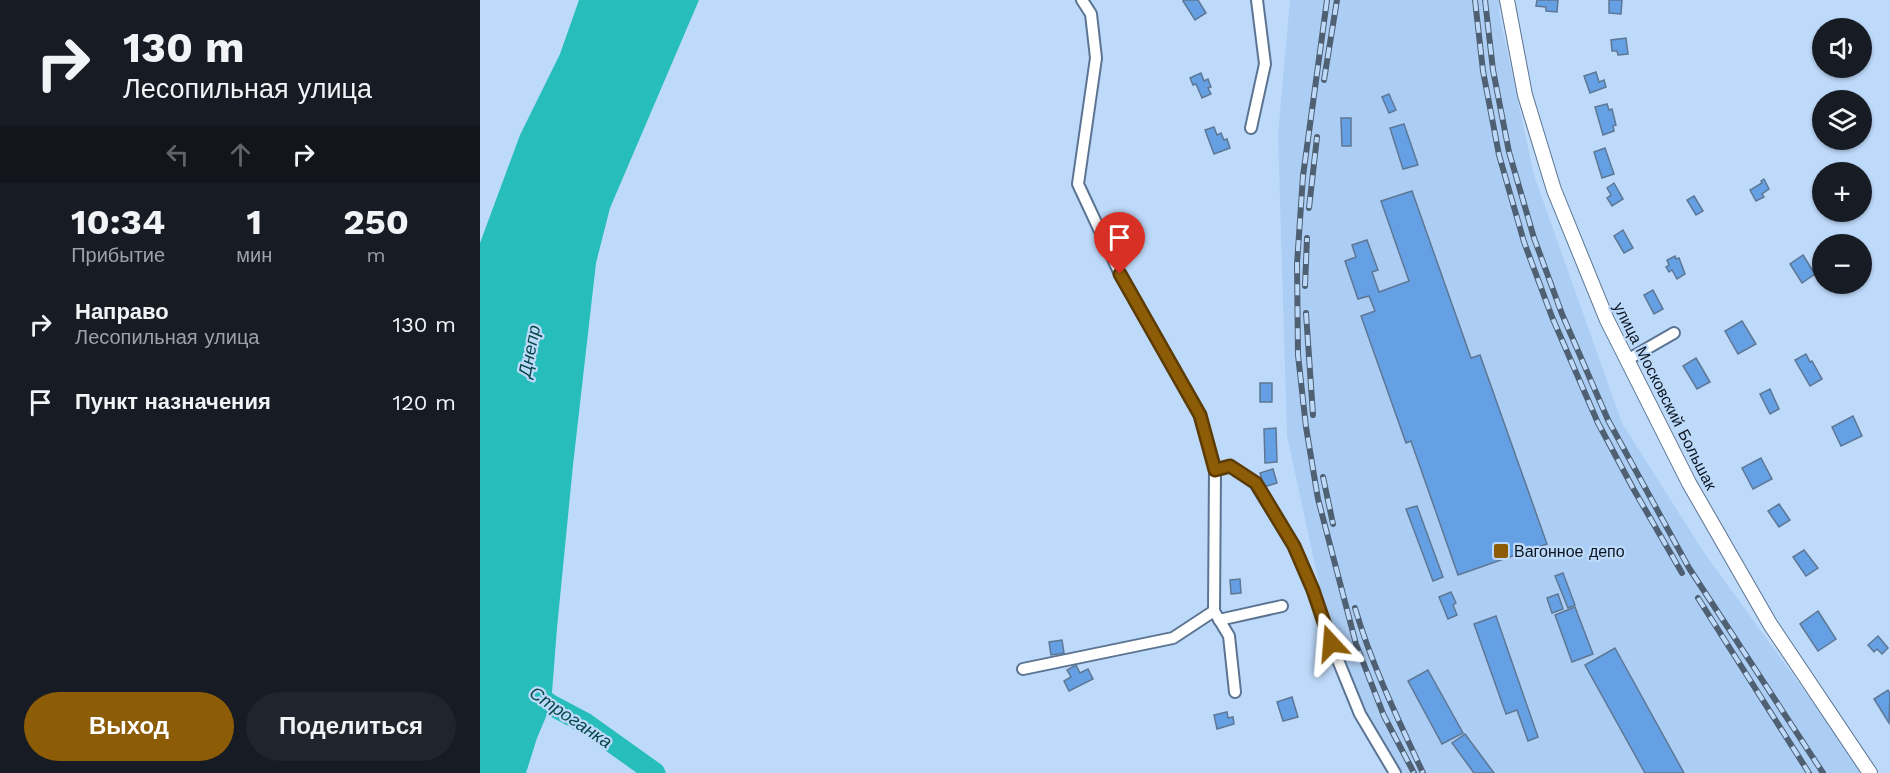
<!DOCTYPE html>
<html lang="ru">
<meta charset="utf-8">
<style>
:root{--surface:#171b24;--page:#20242c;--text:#f1f3f6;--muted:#9ea1a6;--accent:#8d5c06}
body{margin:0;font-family:"Work Sans",sans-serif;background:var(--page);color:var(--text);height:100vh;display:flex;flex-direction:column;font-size:22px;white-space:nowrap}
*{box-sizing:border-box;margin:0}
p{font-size:20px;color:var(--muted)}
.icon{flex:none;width:33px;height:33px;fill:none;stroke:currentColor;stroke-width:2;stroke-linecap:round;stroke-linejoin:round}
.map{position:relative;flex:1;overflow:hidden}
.drawer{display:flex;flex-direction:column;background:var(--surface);width:480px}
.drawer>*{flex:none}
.banner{background:#171b24;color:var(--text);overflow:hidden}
.fabs{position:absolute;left:1332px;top:18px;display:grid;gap:12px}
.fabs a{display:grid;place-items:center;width:60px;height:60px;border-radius:50%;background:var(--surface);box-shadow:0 2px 4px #0004;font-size:30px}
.pin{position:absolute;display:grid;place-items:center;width:51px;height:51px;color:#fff;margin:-62px -26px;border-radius:50% 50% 50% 0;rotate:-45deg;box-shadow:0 0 6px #0007}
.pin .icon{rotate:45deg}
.me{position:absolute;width:66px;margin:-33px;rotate:341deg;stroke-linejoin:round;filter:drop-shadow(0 0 4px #0008)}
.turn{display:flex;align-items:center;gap:21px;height:126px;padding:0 24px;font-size:27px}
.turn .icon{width:78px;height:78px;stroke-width:2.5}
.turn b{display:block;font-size:42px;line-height:51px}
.lanes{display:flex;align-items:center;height:57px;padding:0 24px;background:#0003;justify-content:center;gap:30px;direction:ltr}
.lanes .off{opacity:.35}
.eta{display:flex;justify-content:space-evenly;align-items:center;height:102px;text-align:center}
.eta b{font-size:36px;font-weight:700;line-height:42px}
.button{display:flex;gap:12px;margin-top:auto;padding:12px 24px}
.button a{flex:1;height:69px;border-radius:36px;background:var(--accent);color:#fff;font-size:24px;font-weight:700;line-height:69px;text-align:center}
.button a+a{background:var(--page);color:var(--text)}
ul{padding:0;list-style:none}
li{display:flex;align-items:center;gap:18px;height:78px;padding:0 24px}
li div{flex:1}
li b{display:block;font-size:22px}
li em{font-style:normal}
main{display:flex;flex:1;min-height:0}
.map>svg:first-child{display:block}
</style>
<main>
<section class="drawer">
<div class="banner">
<div class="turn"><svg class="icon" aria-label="right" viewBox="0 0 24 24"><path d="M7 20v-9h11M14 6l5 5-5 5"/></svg><div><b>130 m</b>Лесопильная улица</div></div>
<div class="lanes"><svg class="icon off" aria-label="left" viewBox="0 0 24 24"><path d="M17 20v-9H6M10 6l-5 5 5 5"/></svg><svg class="icon off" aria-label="ahead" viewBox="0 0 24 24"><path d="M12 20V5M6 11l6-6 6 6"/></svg><svg class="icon" aria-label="right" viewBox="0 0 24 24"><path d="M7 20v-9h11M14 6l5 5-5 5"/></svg></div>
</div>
<div class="eta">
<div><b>10:34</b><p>Прибытие</p></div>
<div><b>1</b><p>мин</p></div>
<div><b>250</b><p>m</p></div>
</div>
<ul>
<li><svg class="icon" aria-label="right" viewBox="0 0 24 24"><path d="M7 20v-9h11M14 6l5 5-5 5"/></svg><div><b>Направо</b><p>Лесопильная улица</p></div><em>130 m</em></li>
<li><svg class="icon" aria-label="arrive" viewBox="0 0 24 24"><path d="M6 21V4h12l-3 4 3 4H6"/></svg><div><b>Пункт назначения</b></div><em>120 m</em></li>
</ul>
<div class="button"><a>Выход</a><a>Поделиться</a></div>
</section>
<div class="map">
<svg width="1410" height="773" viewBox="0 0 1410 773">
<rect width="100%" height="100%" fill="#bedafb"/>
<!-- built -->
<path fill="#adcef4" d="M810 0H1019V13L1054 175 1142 423 1223 551 1384 773H913L855 657 807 436 798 134Z"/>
<!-- water -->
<path fill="#26bdba" d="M99 0H219L130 208 116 263 93 465 77 628 71 705 57 738 46 773H0V243L40 135 80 54Z"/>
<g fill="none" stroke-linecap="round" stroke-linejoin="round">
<!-- river -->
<path stroke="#26bdba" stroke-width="21" d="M48 689 71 705 105 723 175 773"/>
</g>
<!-- building -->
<g fill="#64a0e3" stroke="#5e7794" stroke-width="1.5">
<path d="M705 0H718L726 13 715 20 703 1Z"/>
<path d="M1057 0H1078L1077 12 1066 11V7L1056 6Z"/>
<path d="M1129 0H1142L1141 14 1129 13Z"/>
<path d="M1146 38 1148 54 1138 55 1137 51H1132L1131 40Z"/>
<path d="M1116 72 1119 82 1124 80 1126 87 1110 93 1104 76Z"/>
<path d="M721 73 724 81 728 79 731 87 728 88 731 94 722 98 716 84 713 85 710 78Z"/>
<path d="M909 94 916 110 909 113 902 97Z"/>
<path d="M1127 104 1129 110 1132 109 1136 125 1133 126 1134 131 1123 135 1115 107Z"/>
<path d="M861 118H871V146H862Z"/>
<path d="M924 124 938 165 923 169 910 128Z"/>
<path d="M734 127 737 135 741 133 744 140 747 139 750 148 734 154 725 130Z"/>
<path d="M1125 148 1134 174 1122 178 1114 152Z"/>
<path d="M1284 179 1289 189 1282 194 1284 197 1276 201 1270 190 1282 183 1281 181Z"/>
<path d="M1134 183 1143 199 1132 206 1127 198 1131 195 1127 188Z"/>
<path d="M932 191 991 358 1000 355 1067 544 978 575 931 441 926 443 881 316 895 311 889 296 878 299 865 261 876 257 872 245 887 240 898 270 892 272 899 292 929 281 901 201Z"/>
<path d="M1214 196 1223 211 1216 215 1207 200Z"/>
<path d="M1143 230 1153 248 1144 253 1134 236Z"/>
<path d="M1323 255 1335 274 1322 283 1310 264Z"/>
<path d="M1195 256 1196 259 1199 258 1205 274 1197 279 1192 270 1189 272 1186 267 1189 265 1187 260Z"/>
<path d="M1173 290 1183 309 1174 314 1164 295Z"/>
<path d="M1262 321 1276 344 1258 354 1245 331Z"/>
<path d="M1326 354 1330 362 1332 361 1342 379 1330 386 1315 360Z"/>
<path d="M1216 358 1230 382 1217 389 1203 366Z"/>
<rect x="780" y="383" width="12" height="19"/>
<path d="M1290 389 1299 409 1290 414 1280 394Z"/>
<path d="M1373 416 1382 436 1361 446 1352 427Z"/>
<path d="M796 428 797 462 785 463 784 429Z"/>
<path d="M1281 458 1292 479 1273 489 1262 468Z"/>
<path d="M793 469 797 483 784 487 780 473Z"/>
<path d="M1299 504 1310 520 1299 527 1288 511Z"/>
<path d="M937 506 963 577 953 581 926 509Z"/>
<path d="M1324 550 1338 568 1326 576 1313 557Z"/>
<path d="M1083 573 1095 605 1088 608 1075 576Z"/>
<path d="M760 579 761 593 751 594 750 580Z"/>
<path d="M971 592 976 603 973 605 977 615 968 619 959 597Z"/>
<path d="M1078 594 1083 609 1072 613 1067 598Z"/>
<path d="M1095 607 1113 654 1092 662 1075 615Z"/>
<path d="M1338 611 1356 639 1338 651 1320 624Z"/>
<path d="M1016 616 1058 737 1048 741 1037 710 1026 714 994 624Z"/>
<path d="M1398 636 1408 648 1402 654 1397 649 1394 652 1388 645Z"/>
<path d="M582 640 584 653 571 655 569 642Z"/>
<path d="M1135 648 1204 773H1165L1105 665Z"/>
<path d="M596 665 600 673 608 669 613 679 589 691 584 681 591 677 587 670Z"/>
<path d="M948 670 983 733 962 744 928 681Z"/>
<path d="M1408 690 1410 694 1409 723 1394 699Z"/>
<path d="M812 697 818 717 803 721 797 702Z"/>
<path d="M747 712 748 718 753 717 754 724 737 729 734 715Z"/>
<path d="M985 734 1014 773H994L972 743Z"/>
</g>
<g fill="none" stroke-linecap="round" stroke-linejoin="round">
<!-- minor casing -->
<g stroke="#5b7492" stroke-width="14">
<g id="minor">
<path d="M771 128 785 64 777 0"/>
<path d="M1147 360 1194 333"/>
<path d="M735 470 750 466 775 483 814 546 833 590 851 643 880 714 915 773"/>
<path d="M734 611 749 636 755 692"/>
<path d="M739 620 802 606"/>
<path d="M543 669 693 638 734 611 735 470 720 415 640 274 598 184 616 58 611 14 602 0"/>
</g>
</g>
<!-- tertiary casing -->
<g stroke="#5b7492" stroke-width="16">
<path id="tertiary" d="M1027 0 1045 95 1074 190 1127 320 1209 483 1290 624 1390 773"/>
</g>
<!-- minor -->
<use href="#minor" stroke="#fff" stroke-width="10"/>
<!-- tertiary -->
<use href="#tertiary" stroke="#fff" stroke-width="14"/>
<!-- rail casing -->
<g stroke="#4f6073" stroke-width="6">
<g id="rail">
<path d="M847 0 823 176 817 264 818 355 826 427 838 499 876 644 904 716 934 773"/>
<path d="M995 0 1003 71 1019 155 1044 242 1072 317 1118 423 1154 490 1202 573"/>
<path d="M1005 0 1013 70 1029 152 1054 238 1082 314 1128 420 1209 568 1343 773"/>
<path d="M844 80 857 0"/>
<path d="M829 208 837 137"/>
<path d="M825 286 827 238"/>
<path d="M826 313 833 415"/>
<path d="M843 477 853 524"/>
<path d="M1218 598 1329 773"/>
<path d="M875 608C892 666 918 719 943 773"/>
</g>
</g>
<!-- rail -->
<use href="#rail" stroke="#bedafb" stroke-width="4" stroke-dasharray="11" stroke-linecap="butt"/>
</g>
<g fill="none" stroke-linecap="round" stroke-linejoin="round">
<!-- route casing -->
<g stroke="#5c3c04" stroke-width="15">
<path id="route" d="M640 274 720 415 735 470 750 466 776 483 814 546 833 590 851 643"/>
</g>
<!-- route -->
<use href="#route" stroke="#8d5c06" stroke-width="10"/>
</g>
<!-- markers -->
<rect fill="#8d5c06" stroke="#bedafb" stroke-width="2" x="1013" y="543" width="16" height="16" rx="3"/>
<g text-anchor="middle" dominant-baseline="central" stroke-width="4.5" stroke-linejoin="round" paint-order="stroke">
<!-- street labels -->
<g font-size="16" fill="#0c1621" stroke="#bedafb">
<text transform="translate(1185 396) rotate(63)">улица Московский Большак</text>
</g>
<!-- poi labels -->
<g font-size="16" fill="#0c1621" stroke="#bedafb" text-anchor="start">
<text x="1034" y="551">Вагонное депо</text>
</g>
<!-- water labels -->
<g font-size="18" font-style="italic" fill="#074746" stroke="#bedafb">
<text transform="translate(49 351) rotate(-79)">Днепр</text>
<text transform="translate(91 717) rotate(34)">Строганка</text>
</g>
</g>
</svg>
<div class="fabs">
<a><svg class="icon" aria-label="sound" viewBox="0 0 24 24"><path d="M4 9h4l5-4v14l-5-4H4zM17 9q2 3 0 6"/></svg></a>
<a><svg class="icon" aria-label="layers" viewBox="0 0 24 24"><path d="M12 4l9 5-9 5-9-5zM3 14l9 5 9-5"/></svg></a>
<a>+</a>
<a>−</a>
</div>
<div class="pin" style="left:640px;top:274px;background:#d93025"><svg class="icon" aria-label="arrive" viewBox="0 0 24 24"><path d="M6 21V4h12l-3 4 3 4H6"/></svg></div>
<svg class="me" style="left:851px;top:643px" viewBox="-20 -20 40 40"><path d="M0-17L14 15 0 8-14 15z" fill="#8d5c06" stroke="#fff" stroke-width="4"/></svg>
</div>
</main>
